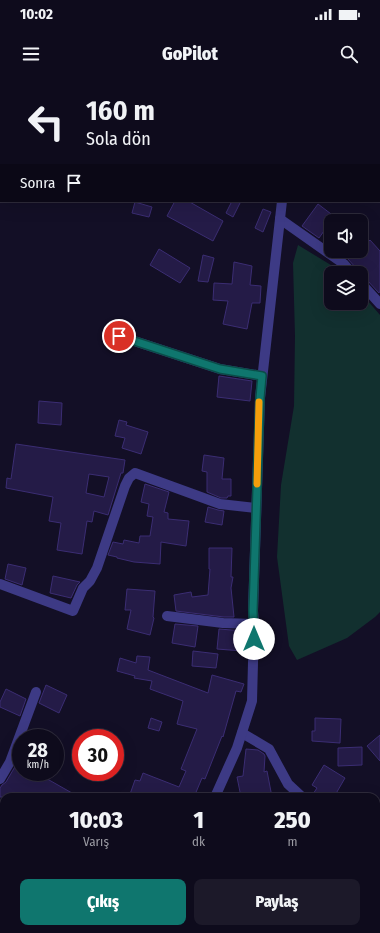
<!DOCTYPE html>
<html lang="tr">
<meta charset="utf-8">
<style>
:root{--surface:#0e0b1c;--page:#1c1929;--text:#f1f3f6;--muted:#9b9ba3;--line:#2e2b3b;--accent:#0f766e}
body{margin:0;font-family:"Fira Sans Condensed",sans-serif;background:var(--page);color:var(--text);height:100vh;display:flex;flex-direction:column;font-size:15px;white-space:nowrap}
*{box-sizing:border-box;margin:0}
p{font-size:13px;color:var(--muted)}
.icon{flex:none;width:22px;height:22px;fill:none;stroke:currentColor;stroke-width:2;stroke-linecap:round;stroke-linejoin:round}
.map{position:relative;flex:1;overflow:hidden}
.panel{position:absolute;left:0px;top:713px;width:380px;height:140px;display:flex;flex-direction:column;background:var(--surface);border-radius:12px 12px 0 0;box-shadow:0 4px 16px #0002,0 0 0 1px var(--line)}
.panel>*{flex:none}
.top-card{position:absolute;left:0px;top:0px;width:380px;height:122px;box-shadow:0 4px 16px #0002,0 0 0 1px var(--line);background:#0e0b1c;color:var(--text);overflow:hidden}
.controls{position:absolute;left:324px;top:134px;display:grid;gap:8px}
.controls a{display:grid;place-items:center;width:44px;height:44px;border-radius:8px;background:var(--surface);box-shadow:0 4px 16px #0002,0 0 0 1px var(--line);font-size:20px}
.speed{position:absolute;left:12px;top:649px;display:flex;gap:8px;font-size:20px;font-weight:700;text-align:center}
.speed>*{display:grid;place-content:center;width:52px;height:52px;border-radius:50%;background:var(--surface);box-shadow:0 4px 16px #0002,0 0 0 1px var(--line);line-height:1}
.speed small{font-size:10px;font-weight:400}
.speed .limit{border:6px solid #d22;background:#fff;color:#111}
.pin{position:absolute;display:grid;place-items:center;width:34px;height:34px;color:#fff;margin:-17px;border:2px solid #fff;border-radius:50%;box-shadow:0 1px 4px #0007}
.me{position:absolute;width:44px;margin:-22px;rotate:0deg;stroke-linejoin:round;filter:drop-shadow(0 0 3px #0008)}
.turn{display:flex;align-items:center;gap:14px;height:84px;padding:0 20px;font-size:18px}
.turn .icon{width:52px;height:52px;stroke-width:2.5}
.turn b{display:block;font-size:28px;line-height:34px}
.then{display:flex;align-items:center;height:38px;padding:0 20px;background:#0003;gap:8px;font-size:15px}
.eta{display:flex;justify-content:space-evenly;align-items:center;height:68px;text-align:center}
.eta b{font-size:24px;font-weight:800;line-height:28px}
.cta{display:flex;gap:8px;margin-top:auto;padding:8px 20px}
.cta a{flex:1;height:46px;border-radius:8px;background:var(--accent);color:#fff;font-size:16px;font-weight:800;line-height:46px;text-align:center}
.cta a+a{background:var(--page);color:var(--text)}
.status{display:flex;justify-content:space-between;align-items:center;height:28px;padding:0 20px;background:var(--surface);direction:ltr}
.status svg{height:11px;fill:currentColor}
header{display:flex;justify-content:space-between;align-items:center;height:52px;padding:0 20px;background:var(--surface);font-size:18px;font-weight:800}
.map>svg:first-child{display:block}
</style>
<div class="status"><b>10:02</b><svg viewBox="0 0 49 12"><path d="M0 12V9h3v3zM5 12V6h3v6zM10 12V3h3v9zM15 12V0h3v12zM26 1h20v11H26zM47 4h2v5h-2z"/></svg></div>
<header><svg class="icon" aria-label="menu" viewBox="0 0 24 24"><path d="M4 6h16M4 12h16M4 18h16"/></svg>GoPilot<svg class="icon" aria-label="search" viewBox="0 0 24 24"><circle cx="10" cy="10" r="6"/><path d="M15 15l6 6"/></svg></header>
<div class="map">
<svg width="380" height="853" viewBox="0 0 380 853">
<rect width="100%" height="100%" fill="#130f26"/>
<!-- green -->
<path fill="#12302f" d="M298 165 344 193H331V223H361V213L380 235V532L375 537 347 558 297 580 289 566 277 477 281 405 294 326 295 256 293 183Z"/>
<!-- building -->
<g fill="#241b47" stroke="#3b2d73" fill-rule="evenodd">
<path d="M175 121H188L223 141 213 161 167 136Z"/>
<path d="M232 121H241L233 137 226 133Z"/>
<path d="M135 122 152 127 149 137 132 133Z"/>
<path d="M318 124 335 137 331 141 319 158 302 146Z"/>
<path d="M263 129 271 132 263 152 255 148Z"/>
<path d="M370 160 380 171V211L379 213 366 199 361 195V193L358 192 357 189 347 178 354 171H361V169Z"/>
<path d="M159 169 190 188 180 203 150 185Z"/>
<path d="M203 175 214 178 208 202 198 201Z"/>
<path d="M234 182 252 186 250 205 261 206 260 223H252L247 249 223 244 228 221 213 220 214 203 232 204Z"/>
<path d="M219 296 252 301 250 321 217 317Z"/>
<path d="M39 321 62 323 61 345 38 343Z"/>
<path d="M119 340 127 342 126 345 148 352 141 374 122 368 125 358 115 356Z"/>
<path d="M16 364 125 380 123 393H121L108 435 94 431 92 442 87 441 82 474 57 470 61 443 49 441 53 417 6 408 7 398 11 399ZM89 394 109 397 104 417 86 413Z"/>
<path d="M204 375 224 378 222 399H231V416H228L227 418H221L207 412V392L202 391Z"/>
<path d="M145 404 169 412 164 432 168 433V439L189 441 186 466 161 462 160 484 134 482 117 478V477L108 475 113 462 123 464 124 460 139 463 140 456H150L153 437 147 436 149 424 141 422Z"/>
<path d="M208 427 218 430 224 431 222 445 205 442Z"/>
<path d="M209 468H232L231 497H233L231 508 234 537H224L176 531 174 515 191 512 192 517 208 515 210 489H209Z"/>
<path d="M8 484 26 488 22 505 5 499Z"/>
<path d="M53 496 80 502 77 505 71 518 50 513Z"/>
<path d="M127 509 155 511 153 537 154 538 150 555 127 549 131 530H125Z"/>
<path d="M175 544 198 546 195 567 172 563Z"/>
<path d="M219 549 244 551 242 571 217 569Z"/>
<path d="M193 571 218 574 216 588 192 586Z"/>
<path d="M137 576 150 577 148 590 208 613 212 595 244 604 241 612 236 611 223 657 222 656 205 699 202 698 194 717H148L140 714 139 717H129L135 700 140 701 143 693 179 707 186 691 181 689 197 649 177 644 183 621 150 609 152 601 134 598 135 596 117 591 120 578 136 583Z"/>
<path d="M46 605 67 615 59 633 39 623Z"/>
<path d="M6 609 26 619 20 636 0 627V622Z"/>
<path d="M151 638 162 642 159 651 148 648Z"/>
<path d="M315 638 341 639 340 663 312 661V651H315Z"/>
<path d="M380 655V681L367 666Z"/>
<path d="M362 667V685L338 686V668Z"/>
<path d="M246 669 258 670 264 674 265 676 264 692 267 691 272 717H241L237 697 243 696Z"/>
<path d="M21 673V692H35L79 717H0V708L2 705 6 702 16 685Z"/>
<path d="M324 685 345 698 334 717H311L317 708 312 705Z"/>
</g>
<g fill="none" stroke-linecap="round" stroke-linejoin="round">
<!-- street -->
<g stroke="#3d3a85" stroke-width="10">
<path d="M306 1V0"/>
<path d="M379 39 380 38"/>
<path d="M280 139 344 184 352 193"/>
<path d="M361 203 380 224"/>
<path d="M119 256 220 289 262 296"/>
<path d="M0 504 73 531 83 508 90 501 97 488 125 406 129 398 135 393 220 424 256 428"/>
<path d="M167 536 223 543 254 544"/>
<path d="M242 653 269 669 288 704 302 717"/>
<path d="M0 699 10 682 36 612"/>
<path d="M215 717 237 668 252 621 254 544 253 531 260 318 282 121"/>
<path d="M266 849 267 853"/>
<path d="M373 849 374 853"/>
<path d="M140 853 142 849"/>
</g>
</g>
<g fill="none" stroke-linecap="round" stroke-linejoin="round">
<!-- route casing -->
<g stroke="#0a4d48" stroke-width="10">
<path id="route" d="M119 256 220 289 262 296 260 318 253 531 254 559"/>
</g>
<!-- route -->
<use href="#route" stroke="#0f766e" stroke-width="7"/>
<!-- slow -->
<path stroke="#f59e0b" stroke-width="7" d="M257 404 259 322"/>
</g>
</svg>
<div class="controls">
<a><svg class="icon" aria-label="sound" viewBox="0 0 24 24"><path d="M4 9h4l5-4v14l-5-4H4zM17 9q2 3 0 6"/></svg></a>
<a><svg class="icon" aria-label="layers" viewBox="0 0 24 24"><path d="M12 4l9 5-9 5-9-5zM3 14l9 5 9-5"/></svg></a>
</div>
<div class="speed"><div>28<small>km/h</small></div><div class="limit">30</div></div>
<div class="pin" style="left:119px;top:256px;background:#d93025"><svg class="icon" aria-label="arrive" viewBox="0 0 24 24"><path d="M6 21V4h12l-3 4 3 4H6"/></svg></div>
<svg class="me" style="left:254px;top:559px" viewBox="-20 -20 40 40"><circle r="19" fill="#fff"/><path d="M0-13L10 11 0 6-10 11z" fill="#0f766e"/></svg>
<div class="top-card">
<div class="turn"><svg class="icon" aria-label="left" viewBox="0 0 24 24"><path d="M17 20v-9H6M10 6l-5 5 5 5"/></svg><div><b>160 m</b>Sola dön</div></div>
<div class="then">Sonra<svg class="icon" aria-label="arrive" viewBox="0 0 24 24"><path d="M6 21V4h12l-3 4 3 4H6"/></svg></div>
</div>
<section class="panel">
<div class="eta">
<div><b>10:03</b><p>Varış</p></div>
<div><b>1</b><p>dk</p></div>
<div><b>250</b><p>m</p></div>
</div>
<div class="cta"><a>Çıkış</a><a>Paylaş</a></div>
</section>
</div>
